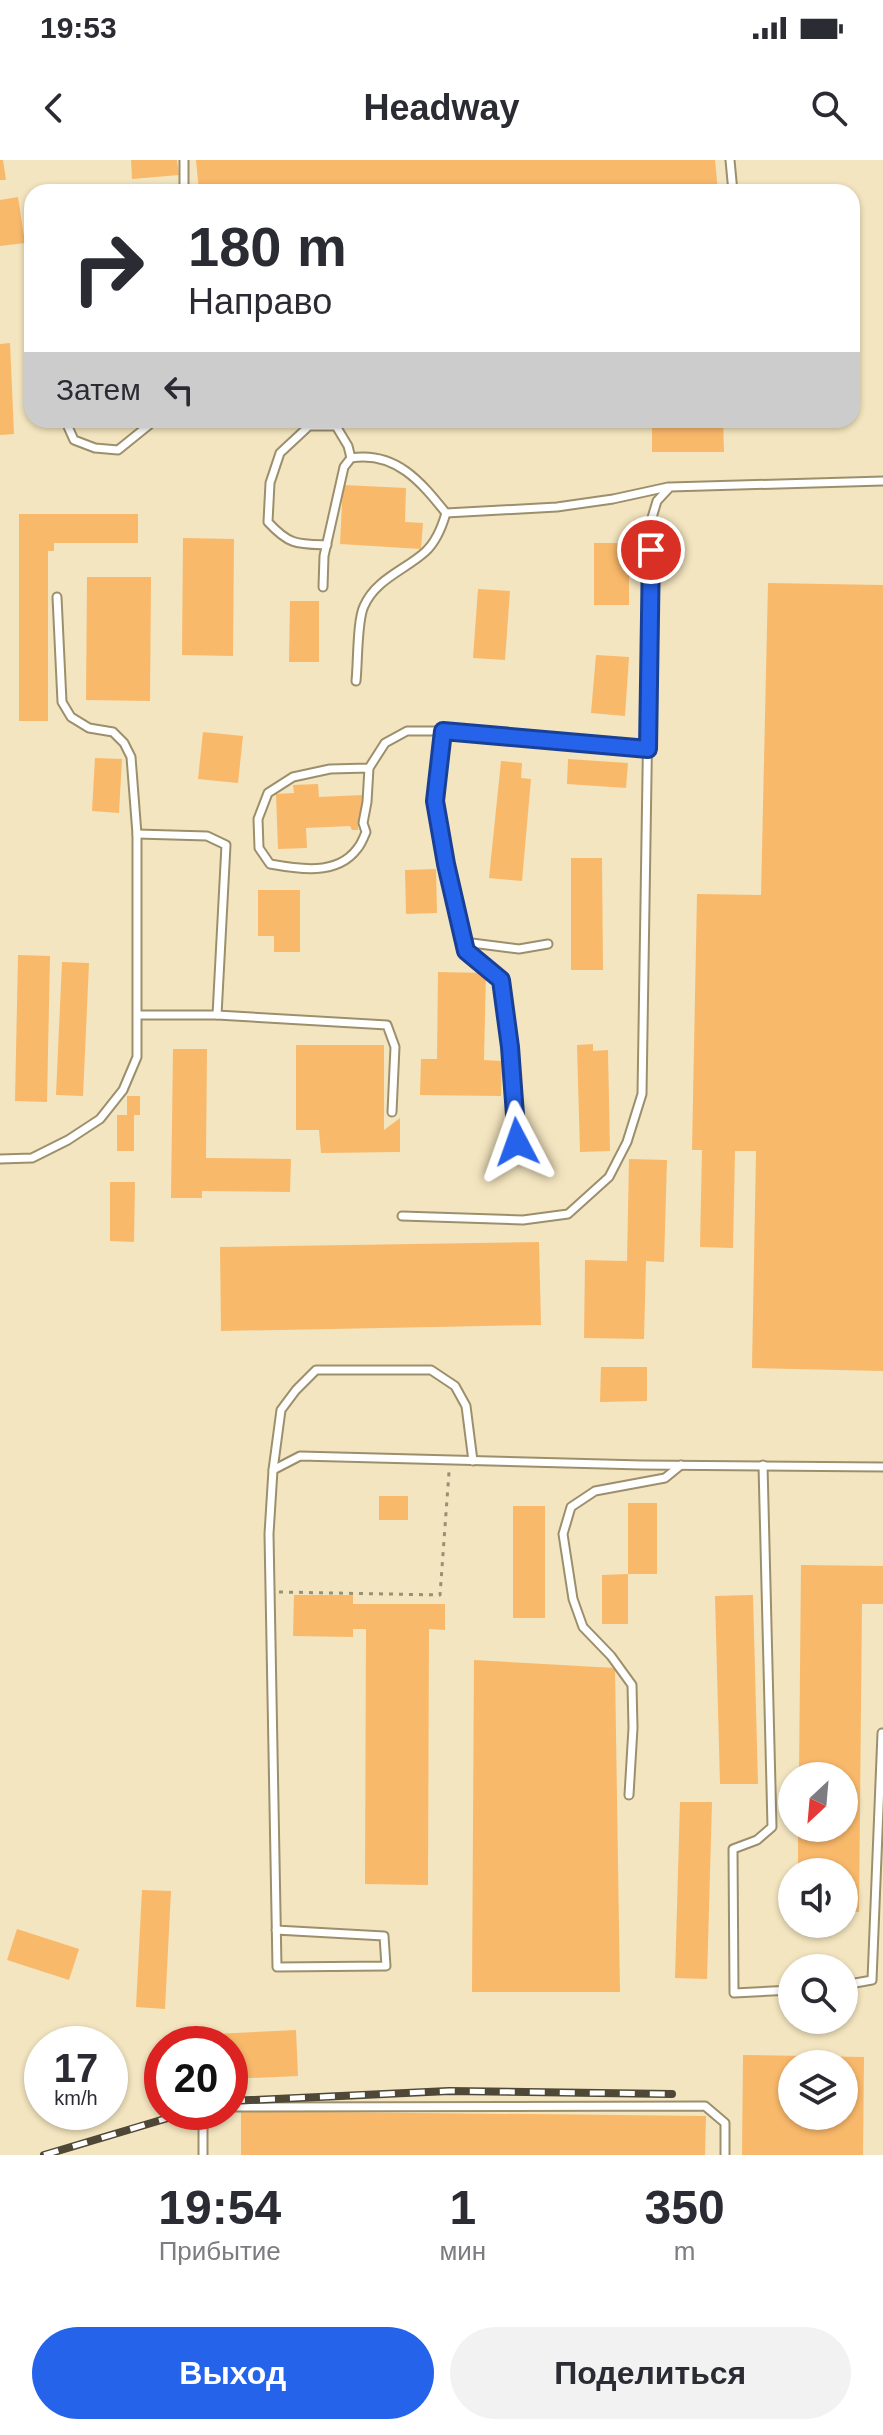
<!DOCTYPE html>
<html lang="ru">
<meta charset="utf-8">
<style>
:root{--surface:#fff;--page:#f2f2f3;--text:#2b2b33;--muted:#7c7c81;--accent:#2563eb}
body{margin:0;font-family:Helvetica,sans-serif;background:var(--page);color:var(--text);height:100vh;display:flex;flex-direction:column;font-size:30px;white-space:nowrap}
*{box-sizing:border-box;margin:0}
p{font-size:26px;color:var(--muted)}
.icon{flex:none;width:44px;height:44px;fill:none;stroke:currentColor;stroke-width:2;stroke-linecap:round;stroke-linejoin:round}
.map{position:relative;height:1995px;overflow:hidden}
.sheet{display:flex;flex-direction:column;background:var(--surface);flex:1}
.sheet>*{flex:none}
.hud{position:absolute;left:24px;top:24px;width:836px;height:244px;border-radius:24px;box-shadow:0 2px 6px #0004;background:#fff;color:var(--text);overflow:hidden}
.needle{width:52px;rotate:206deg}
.controls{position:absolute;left:778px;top:1602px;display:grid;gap:16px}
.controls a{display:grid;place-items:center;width:80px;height:80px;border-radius:50%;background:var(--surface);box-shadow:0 2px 6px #0004;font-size:40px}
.speed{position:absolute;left:24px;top:1866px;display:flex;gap:16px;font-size:40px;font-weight:700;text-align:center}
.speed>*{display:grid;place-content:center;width:104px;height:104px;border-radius:50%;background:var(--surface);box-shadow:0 2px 6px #0004;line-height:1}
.speed small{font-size:20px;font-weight:400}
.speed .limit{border:12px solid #d22;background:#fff;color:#111}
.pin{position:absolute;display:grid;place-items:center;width:68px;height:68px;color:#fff;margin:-34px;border:4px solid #fff;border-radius:50%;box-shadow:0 2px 8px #0007}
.me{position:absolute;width:88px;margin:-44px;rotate:356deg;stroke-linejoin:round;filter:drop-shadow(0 0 6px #0008)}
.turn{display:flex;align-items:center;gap:28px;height:168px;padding:0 32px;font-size:36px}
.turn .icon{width:104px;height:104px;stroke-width:2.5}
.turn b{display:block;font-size:56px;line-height:68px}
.then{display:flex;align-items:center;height:76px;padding:0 32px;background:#0003;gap:16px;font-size:30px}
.eta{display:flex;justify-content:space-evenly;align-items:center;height:136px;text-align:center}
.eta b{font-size:48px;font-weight:700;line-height:56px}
.button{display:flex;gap:16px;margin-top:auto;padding:16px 32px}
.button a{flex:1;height:92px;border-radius:48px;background:var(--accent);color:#fff;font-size:32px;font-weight:700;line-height:92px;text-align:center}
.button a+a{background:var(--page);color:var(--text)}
.status{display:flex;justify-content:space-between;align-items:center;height:56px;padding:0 40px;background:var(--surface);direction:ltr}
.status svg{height:22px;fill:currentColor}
header{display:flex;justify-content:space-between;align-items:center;height:104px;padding:0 32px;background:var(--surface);font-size:36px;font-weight:700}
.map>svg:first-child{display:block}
</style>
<div class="status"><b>19:53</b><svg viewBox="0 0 49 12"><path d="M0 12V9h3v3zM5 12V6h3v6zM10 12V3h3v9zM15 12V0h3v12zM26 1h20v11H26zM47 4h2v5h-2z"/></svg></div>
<header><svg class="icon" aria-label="back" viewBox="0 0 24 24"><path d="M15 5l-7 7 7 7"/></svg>Headway<svg class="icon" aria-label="search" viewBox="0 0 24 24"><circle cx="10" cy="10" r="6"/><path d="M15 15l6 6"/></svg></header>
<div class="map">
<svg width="883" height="1995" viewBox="0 0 883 1995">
<rect width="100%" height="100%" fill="#f3e5bf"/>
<!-- building -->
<g fill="#f9b96b" fill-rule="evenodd">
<path d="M0 0H3L6 20H0Z"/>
<path d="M131 0H177L179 15 132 19Z"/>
<path d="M196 0H715L718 32H199Z"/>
<path d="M18 37 25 83 0 86V40Z"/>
<path d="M10 183 14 274 0 275V184Z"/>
<path d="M574 260H646L647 268H574Z"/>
<path d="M652 260H723L724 292H652Z"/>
<path d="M343 325 406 328 405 362 423 363 421 389 340 384Z"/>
<path d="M19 354H138V383H54V391H48V561H19Z"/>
<path d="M183 378 234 379 233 496 182 495Z"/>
<rect x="594" y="383" width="35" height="62"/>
<path d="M87 417H151L150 541 86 540Z"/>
<path d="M768 423 883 425V1211L752 1208 756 991H735L733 1088 700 1087 702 990H692L697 734 761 735Z"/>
<path d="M478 429 510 431 505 500 473 498Z"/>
<path d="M290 441H319V502H289Z"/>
<path d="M596 495 629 497 625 556 591 553Z"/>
<path d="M203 572 243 576 238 623 198 619Z"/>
<path d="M95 598 122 599 119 653 92 651Z"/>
<path d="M568 599 628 603 626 628 567 624Z"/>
<path d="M501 601 522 603 521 618 531 619 522 721 489 718Z"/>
<path d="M318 624 319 637 362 635 363 663H358V670H352L350 666 306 668 307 688 278 689 276 634 294 633 293 625Z"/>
<path d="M571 698H602L603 810H571Z"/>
<path d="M436 709 437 753 406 754 405 710Z"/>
<path d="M258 730H300V792H274V776H258Z"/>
<path d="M18 795 50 796 47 942 15 941Z"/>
<path d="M62 802 89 803 83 936 56 935Z"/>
<path d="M438 812 486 813 484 900 502 901 501 936 420 935 421 899H437Z"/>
<path d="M593 884V891L608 890 610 991 580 992 577 885Z"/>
<path d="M296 885H384V970L400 958V992L321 993 319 970H296Z"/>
<path d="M173 889H207L206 998 291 999 290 1032 202 1031V1038H171Z"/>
<path d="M127 936H140V955H134V991H117V955H127Z"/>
<path d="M629 999 667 1000 664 1102 646 1101 644 1179 584 1178 585 1100 627 1101Z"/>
<path d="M110 1022H135L134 1082 110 1081Z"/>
<path d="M539 1082 541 1165 221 1171 220 1087Z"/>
<path d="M601 1207H647V1241L600 1242Z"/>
<rect x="379" y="1336" width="29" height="24"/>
<rect x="628" y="1343" width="29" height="71"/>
<rect x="513" y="1346" width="32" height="112"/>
<path d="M801 1405 883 1406V1444H862L859 1752H844V1712H798V1668H844V1616H799Z"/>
<path d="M628 1414V1464H602V1415Z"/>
<path d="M294 1435H353V1444H445V1470L429 1469 428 1725 365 1724 366 1469H353V1477L293 1476Z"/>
<path d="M753 1435 758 1624H720L715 1436Z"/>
<path d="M474 1500 615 1508 620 1832H472Z"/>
<path d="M680 1642H712L707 1819 675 1818Z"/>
<path d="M142 1730 171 1731 165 1849 136 1847Z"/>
<path d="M17 1769 79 1789 69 1820 7 1800Z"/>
<path d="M296 1870 298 1916 230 1919V1884H194L193 1875Z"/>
<path d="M743 1895 864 1897 863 1995H742ZM792 1904H844V1956H792Z"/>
<path d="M241 1951 706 1956 705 1995H241Z"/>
</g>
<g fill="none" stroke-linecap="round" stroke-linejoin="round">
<!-- lane casing -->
<g stroke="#9c8f6c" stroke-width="11">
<g id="lane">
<path d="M730 0 733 32"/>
<path d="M184 32V0"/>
<path d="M65 260 74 280 95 288 118 290 149 265 152 260"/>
<path d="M327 385C297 384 289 385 268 362L270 323 280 293 309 266H336L348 286 351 298"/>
<path d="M323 427 324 396 344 307 351 298C396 291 421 322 446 353L557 347 613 339 668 327"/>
<path d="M356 521C358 503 357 460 364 446 376 419 405 410 425 392 436 382 442 367 446 353"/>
<path d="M443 571 435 641 446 704 466 791 501 820 510 887 517 982"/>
<path d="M369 608 330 609 293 617 268 633 258 659 259 688 270 704C298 709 337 716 357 689 361 685 364 677 366 672L363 663 367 642 369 608 385 583 407 571H443L648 589"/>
<path d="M137 674 207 676 226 685 217 855"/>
<path d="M464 782 519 789 548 784"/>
<path d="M138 855H217L387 865 395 887 392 952"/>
<path d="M0 999 32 998 68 980 100 959 123 930 137 897V674L131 597 124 583 113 572 89 568 71 557 62 542 57 437"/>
<path d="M402 1056 523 1060 568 1054 609 1017 627 982 642 934 651 361 657 341 670 327 883 321"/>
<path d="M763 1305 772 1667 757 1680 733 1689 734 1833 792 1830"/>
<path d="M273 1310 281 1250 296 1230 316 1210H431L455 1226 466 1246 473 1301"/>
<path d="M629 1635 633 1568 632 1525 611 1496 583 1467 573 1439 563 1374 571 1347 595 1331 665 1318 681 1305"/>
<path d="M276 1770 384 1776 386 1806 277 1807 269 1374 273 1310 300 1296 642 1305 883 1307"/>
<path d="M844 1825 872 1820 882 1573"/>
<path d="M230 1947 705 1946 725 1963V1995"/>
<path d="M203 1995V1959L217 1952"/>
</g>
</g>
<!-- path -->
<path stroke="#998f75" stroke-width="3" stroke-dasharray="4 6" stroke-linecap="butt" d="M279 1432 440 1435 449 1312"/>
<!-- lane -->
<use href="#lane" stroke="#fff" stroke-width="7"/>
<!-- rail casing -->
<g stroke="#4f4837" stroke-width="8">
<g id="rail">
<path d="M230 1941 449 1931 672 1934"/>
<path d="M44 1995 188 1952"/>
</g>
</g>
<!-- rail -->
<use href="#rail" stroke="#fff" stroke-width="5" stroke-dasharray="15" stroke-linecap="butt"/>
</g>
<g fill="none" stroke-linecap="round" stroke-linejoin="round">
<!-- route casing -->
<g stroke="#184099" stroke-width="20">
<path id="route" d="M517 982 510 887 501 820 466 791 446 704 435 641 443 571 648 589 651 390"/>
</g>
<!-- route -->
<use href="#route" stroke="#2563eb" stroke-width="14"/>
</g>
</svg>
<div class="controls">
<a><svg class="needle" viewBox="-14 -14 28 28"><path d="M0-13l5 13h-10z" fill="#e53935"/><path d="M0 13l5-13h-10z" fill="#7c7c81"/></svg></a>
<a><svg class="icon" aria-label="sound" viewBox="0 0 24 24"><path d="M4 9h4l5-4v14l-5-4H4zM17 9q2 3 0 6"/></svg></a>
<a><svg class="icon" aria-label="search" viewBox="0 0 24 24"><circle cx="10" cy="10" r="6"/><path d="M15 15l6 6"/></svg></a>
<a><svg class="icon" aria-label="layers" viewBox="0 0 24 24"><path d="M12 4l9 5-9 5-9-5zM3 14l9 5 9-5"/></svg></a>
</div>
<div class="speed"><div>17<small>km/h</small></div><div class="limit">20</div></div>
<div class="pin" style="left:651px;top:390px;background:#d93025"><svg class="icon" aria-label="arrive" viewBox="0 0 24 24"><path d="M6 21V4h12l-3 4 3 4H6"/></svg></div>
<svg class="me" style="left:517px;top:982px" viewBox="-20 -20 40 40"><path d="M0-17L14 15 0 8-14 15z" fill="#2563eb" stroke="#fff" stroke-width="4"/></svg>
<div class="hud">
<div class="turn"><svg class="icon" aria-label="right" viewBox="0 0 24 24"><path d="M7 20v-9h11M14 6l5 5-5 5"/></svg><div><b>180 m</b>Направо</div></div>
<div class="then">Затем<svg class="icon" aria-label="left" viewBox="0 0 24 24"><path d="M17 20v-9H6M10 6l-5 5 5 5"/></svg></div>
</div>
</div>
<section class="sheet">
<div class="eta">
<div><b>19:54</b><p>Прибытие</p></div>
<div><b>1</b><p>мин</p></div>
<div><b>350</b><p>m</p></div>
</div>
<div class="button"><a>Выход</a><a>Поделиться</a></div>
</section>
